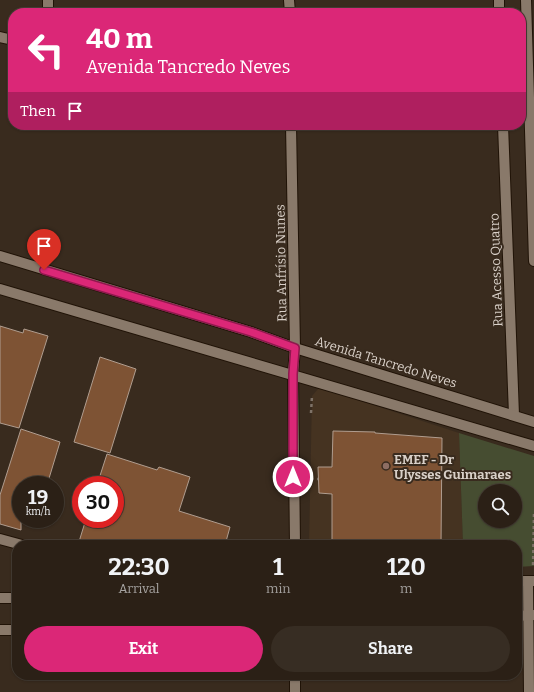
<!DOCTYPE html>
<meta charset="utf-8">
<style>
:root{--surface:#2b2016;--page:#372d23;--text:#f1f3f6;--muted:#a6a3a1;--line:#473e35;--accent:#db2777}
body{margin:0;font-family:Bitter,serif;background:var(--page);color:var(--text);height:100vh;display:flex;flex-direction:column;font-size:15px;white-space:nowrap}
*{box-sizing:border-box;margin:0}
p{font-size:13px;color:var(--muted)}
.icon{flex:none;width:22px;height:22px;fill:none;stroke:currentColor;stroke-width:2;stroke-linecap:round;stroke-linejoin:round}
.map{position:relative;flex:1;overflow:hidden}
.side{position:absolute;left:12px;top:540px;width:510px;height:140px;display:flex;flex-direction:column;background:var(--surface);border-radius:16px;box-shadow:0 1px 3px #0004,0 0 0 1px var(--line)}
.side>*{flex:none}
.guide{position:absolute;left:8px;top:8px;width:518px;height:122px;border-radius:16px;box-shadow:0 1px 3px #0004,0 0 0 1px var(--line);background:#db2777;color:#fff;overflow:hidden}
.controls{position:absolute;left:478px;top:484px;display:grid;gap:8px}
.controls a{display:grid;place-items:center;width:44px;height:44px;border-radius:50%;background:var(--surface);box-shadow:0 1px 3px #0004,0 0 0 1px var(--line);font-size:20px}
.speed{position:absolute;left:12px;top:476px;display:flex;gap:8px;font-size:20px;font-weight:700;text-align:center}
.speed>*{display:grid;place-content:center;width:52px;height:52px;border-radius:50%;background:var(--surface);box-shadow:0 1px 3px #0004,0 0 0 1px var(--line);line-height:1}
.speed small{font-size:10px;font-weight:400}
.speed .limit{border:6px solid #d22;background:#fff;color:#111}
.pin{position:absolute;display:grid;place-items:center;width:34px;height:34px;color:#fff;margin:-41px -17px;border-radius:50% 50% 50% 0;rotate:-45deg;box-shadow:0 0 4px #0007}
.pin .icon{rotate:45deg}
.me{position:absolute;width:44px;margin:-22px;rotate:0deg;stroke-linejoin:round;filter:drop-shadow(0 0 3px #0008)}
.turn{display:flex;align-items:center;gap:14px;height:84px;padding:0 12px;font-size:18px}
.turn .icon{width:52px;height:52px;stroke-width:2.5}
.turn b{display:block;font-size:28px;line-height:34px}
.then{display:flex;align-items:center;height:38px;padding:0 12px;background:#0003;gap:8px;font-size:15px}
.eta{display:flex;justify-content:space-evenly;align-items:center;height:68px;text-align:center}
.eta b{font-size:24px;font-weight:700;line-height:28px}
.cta{display:flex;gap:8px;margin-top:auto;padding:8px 12px}
.cta a{flex:1;height:46px;border-radius:24px;background:var(--accent);color:#fff;font-size:16px;font-weight:700;line-height:46px;text-align:center}
.cta a+a{background:var(--page);color:var(--text)}
.map>svg:first-child{display:block}
</style>
<div class="map">
<svg width="534" height="692" viewBox="0 0 534 692">
<rect width="100%" height="100%" fill="#392b1e"/>
<!-- built -->
<path fill="#453321" d="M318 389H324L459 433 463 545H309L312 396Z"/>
<!-- green -->
<path fill="#464d31" fill-rule="evenodd" d="M459 433 534 456V566L517 567V545H463ZM485 491H515V521H485Z"/>
<!-- building -->
<g fill="#7e5334" stroke="#b09d8f">
<path d="M0 326 23 333 24 329 48 336 19 428 0 423Z"/>
<path d="M100 357 136 369 110 453 74 442Z"/>
<path d="M21 429 60 442 47 485H21V530L0 524V495Z"/>
<path d="M333 431 375 432V433L442 438 441 545H332V494L319 493 318 467H332Z"/>
<path d="M107 454 157 470 159 467 190 477 179 511 230 527 225 545H78L86 519H115V485H97Z"/>
</g>
<g fill="none" stroke-linecap="round" stroke-linejoin="round">
<!-- minor casing -->
<g stroke="#201307" stroke-width="12">
<g id="minor">
<path d="M48 0V13"/>
<path d="M289 0 290 13"/>
<path d="M499 0V13"/>
<path d="M526 0 534 261"/>
<path d="M0 37 13 40"/>
<path d="M291 125 295 348 293 374 295 545"/>
<path d="M503 125 514 415"/>
<path d="M0 539 22 545"/>
<path d="M295 675V692"/>
</g>
</g>
<!-- tertiary casing -->
<g stroke="#201307" stroke-width="12">
<g id="tertiary">
<path d="M0 256 251 332 295 348 534 422"/>
<path d="M0 289 534 446"/>
<path d="M517 581H534"/>
<path d="M528 581 529 692"/>
<path d="M0 598H17"/>
<path d="M517 616 534 615"/>
<path d="M0 630H17"/>
</g>
</g>
<!-- path -->
<g stroke="#7e7267" stroke-width="2.5" stroke-dasharray="3 3" stroke-linecap="butt">
<path d="M311 413 312 396"/>
<path d="M311 479H318"/>
<path d="M533 565 534 512"/>
</g>
<!-- minor -->
<use href="#minor" stroke="#89796a" stroke-width="10"/>
<!-- tertiary -->
<use href="#tertiary" stroke="#89796a" stroke-width="10"/>
</g>
<g fill="none" stroke-linecap="round" stroke-linejoin="round">
<!-- route casing -->
<g stroke="#8e194d" stroke-width="10">
<path id="route" d="M44 270 251 332 295 348 293 374V477"/>
</g>
<!-- route -->
<use href="#route" stroke="#db2777" stroke-width="7"/>
</g>
<!-- markers -->
<circle fill="#8d6e63" stroke="#392b1e" stroke-width="1.5" cx="386" cy="466" r="4"/>
<g text-anchor="middle" dominant-baseline="central" stroke-width="4" stroke-linejoin="round" paint-order="stroke">
<!-- street labels -->
<g font-size="13" fill="#d9d0c8" stroke="#392b1e">
<text transform="translate(281 263) rotate(-91)">Rua Anfrísio Nunes</text>
<text transform="translate(496 270) rotate(-92)">Rua Acesso Quatro</text>
<text transform="translate(386 362) rotate(17)">Avenida Tancredo Neves</text>
</g>
<!-- poi labels -->
<g font-size="13" font-weight="bold" fill="#d9d0c8" stroke="#392b1e" text-anchor="start">
<text x="394" y="459">EMEF - Dr<tspan x="394" dy="15">Ulysses Guimaraes</tspan></text>
</g>
</g>
</svg>
<div class="controls">
<a><svg class="icon" aria-label="search" viewBox="0 0 24 24"><circle cx="10" cy="10" r="6"/><path d="M15 15l6 6"/></svg></a>
</div>
<div class="speed"><div>19<small>km/h</small></div><div class="limit">30</div></div>
<div class="pin" style="left:44px;top:270px;background:#d93025"><svg class="icon" aria-label="arrive" viewBox="0 0 24 24"><path d="M6 21V4h12l-3 4 3 4H6"/></svg></div>
<svg class="me" style="left:293px;top:477px" viewBox="-20 -20 40 40"><circle r="17" fill="#db2777" stroke="#fff" stroke-width="3"/><path d="M0-11L8 9 0 5-8 9z" fill="#fff"/></svg>
<div class="guide">
<div class="turn"><svg class="icon" aria-label="left" viewBox="0 0 24 24"><path d="M17 20v-9H6M10 6l-5 5 5 5"/></svg><div><b>40 m</b>Avenida Tancredo Neves</div></div>
<div class="then">Then<svg class="icon" aria-label="arrive" viewBox="0 0 24 24"><path d="M6 21V4h12l-3 4 3 4H6"/></svg></div>
</div>
<section class="side">
<div class="eta">
<div><b>22:30</b><p>Arrival</p></div>
<div><b>1</b><p>min</p></div>
<div><b>120</b><p>m</p></div>
</div>
<div class="cta"><a>Exit</a><a>Share</a></div>
</section>
</div>
